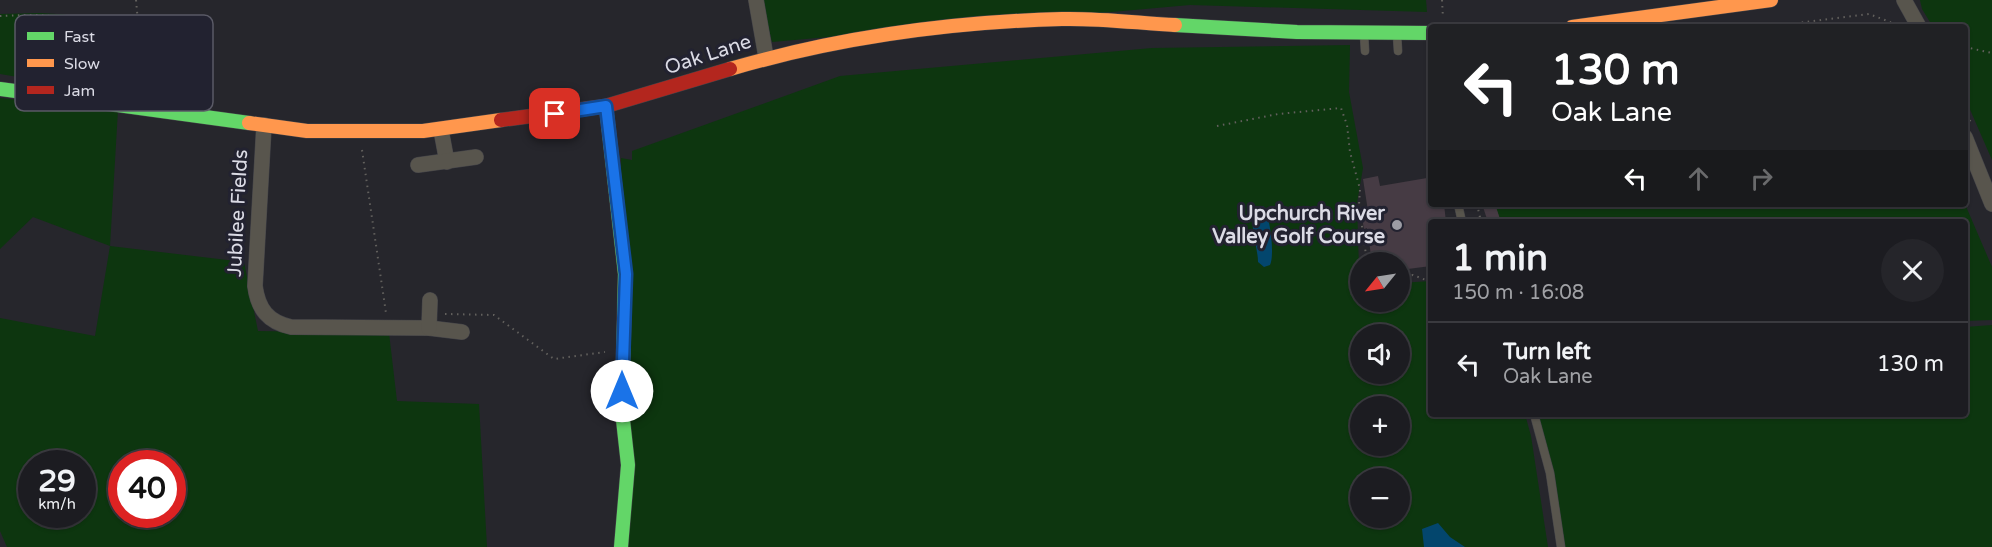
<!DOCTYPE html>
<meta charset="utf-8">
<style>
:root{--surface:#1c1c21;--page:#25252a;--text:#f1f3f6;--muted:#a0a1a5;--line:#3a3a3f}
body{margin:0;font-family:"Varela Round",sans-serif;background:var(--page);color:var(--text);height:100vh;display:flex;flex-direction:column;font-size:22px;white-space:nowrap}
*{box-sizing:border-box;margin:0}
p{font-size:20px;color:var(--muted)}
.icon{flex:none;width:33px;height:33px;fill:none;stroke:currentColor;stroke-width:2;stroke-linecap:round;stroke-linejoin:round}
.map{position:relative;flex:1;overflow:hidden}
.sheet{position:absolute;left:1428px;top:219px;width:540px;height:198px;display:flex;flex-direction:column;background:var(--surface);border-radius:6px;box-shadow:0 2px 4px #0004,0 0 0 2px var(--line)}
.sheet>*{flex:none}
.banner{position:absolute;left:1428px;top:24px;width:540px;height:183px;border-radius:6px;box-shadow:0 2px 4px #0004,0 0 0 2px var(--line);background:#202124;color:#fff;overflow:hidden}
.needle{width:39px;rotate:240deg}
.buttons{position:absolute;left:1350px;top:252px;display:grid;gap:12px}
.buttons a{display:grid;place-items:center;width:60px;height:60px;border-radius:50%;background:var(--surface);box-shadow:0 2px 4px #0004,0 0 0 2px var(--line);font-size:30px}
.speed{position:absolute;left:18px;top:450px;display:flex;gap:12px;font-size:30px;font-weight:700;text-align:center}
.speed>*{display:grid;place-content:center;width:78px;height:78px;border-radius:50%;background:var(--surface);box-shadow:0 2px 4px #0004,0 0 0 2px var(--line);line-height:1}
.speed small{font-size:15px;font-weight:400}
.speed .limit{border:9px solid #d22;background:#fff;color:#111}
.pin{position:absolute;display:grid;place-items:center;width:51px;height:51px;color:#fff;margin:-26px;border-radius:12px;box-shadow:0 3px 9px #0006}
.me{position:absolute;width:66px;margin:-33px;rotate:0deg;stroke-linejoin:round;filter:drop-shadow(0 0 4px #0008)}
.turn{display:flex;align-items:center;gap:21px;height:126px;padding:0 24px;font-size:27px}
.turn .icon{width:78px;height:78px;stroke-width:2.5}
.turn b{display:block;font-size:42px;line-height:51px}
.lanes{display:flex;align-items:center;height:57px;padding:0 24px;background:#0003;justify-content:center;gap:30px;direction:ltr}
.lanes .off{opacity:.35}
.round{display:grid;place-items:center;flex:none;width:63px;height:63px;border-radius:32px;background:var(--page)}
.headline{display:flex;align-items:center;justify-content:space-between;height:102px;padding:0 24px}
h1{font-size:36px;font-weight:700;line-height:45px}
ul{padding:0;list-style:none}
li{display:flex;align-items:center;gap:18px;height:84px;padding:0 24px;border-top:2px solid var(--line)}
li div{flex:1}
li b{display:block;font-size:22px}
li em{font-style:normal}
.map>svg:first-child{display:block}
</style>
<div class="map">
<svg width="1992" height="547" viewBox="0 0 1992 547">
<rect width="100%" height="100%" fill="#26262c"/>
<!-- green -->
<g fill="#0d360f" fill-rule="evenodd">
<path d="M762 0H1426L1427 12 1190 5 772 42Z"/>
<path d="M1920 0H1992V160L1965 98V27H1933L1922 9Z"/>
<path d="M40 13C50 14 64 13 73 17 101 29 97 66 96 90L0 74V14Z"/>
<path d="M1350 45 1349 92 1363 168 1357 203 1360 302H1400V283L1431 281V414H1525L1531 436 1548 547H627L621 158 632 160V151L840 76 1152 48ZM1360 334H1400V374H1360ZM1360 406H1400V446H1360ZM1360 478H1400V518H1360Z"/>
<path d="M0 98 118 110 110 246 244 262 258 331 389 333 397 401 479 404 487 547H7L0 531V318L95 336 110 246 33 217 0 249ZM32 464H82V514H32ZM122 464H172V514H122Z"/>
<path d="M1495 204H1965L1992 267V320L1965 321V222H1501Z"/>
<path d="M1992 325V547H1564L1537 414H1965V327Z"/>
</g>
<!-- water -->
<g fill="#03466d">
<path d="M1258 206H1263C1270 214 1275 255 1270 265L1264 267 1258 262C1258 245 1246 222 1258 206Z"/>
<path d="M1438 523 1450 537 1465 547H1424L1422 529Z"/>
</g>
<!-- building -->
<g fill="#463b44">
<path d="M1378 176 1380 186 1427 178 1428 182H1431V204H1444L1446 222H1431V266L1400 270V262H1372L1367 228 1364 229 1361 213 1368 211 1363 179Z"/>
<path d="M1482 204H1495L1501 222H1488Z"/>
</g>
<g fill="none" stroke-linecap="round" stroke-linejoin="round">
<!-- lane casing -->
<g stroke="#444449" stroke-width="9">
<g id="lane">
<path d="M1364 34 1365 51"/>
<path d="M1397 35 1398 51"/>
<path d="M1458 204 1462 222"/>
<path d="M1534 414 1550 473 1561 547"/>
</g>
</g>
<!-- street casing -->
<g stroke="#444449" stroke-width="16">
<g id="street">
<path d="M756 0 766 57"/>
<path d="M1904 0 1919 27"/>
<path d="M264 125 255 286C258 309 268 322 291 327L429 328 462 332"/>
<path d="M441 130 447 162"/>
<path d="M1965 137 1992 204"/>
<path d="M418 165 476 157"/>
<path d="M429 328 430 300"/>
</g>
</g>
<!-- fast casing -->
<g stroke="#444449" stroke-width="15">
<g id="fast">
<path d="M1175 25 1297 32 1431 33"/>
<path d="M0 89 249 123"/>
<path d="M606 106 625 274 622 411 628 465 621 547"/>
</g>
</g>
<!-- slow casing -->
<g stroke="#444449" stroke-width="15">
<g id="slow">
<path d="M1572 27 1771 0"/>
<path d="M730 69C836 38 951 22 1062 19 1099 18 1138 23 1175 25"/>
<path d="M249 123 307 131H423L501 120"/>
</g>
</g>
<!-- jam casing -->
<g stroke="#444449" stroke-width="15">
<path id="jam" d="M501 120 606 106 730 69"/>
</g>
<!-- path -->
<g stroke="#62605d" stroke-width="2" stroke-dasharray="1.5 4.5" stroke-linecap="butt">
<path d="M136 0 144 89"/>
<path d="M1442 0 1443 18"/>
<path d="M0 16C26 15 73 10 88 36 95 48 93 69 94 83"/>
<path d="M1766 27 1869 14 1890 22 1896 27"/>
<path d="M1965 47 1992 53"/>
<path d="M1965 109 1971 123"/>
<path d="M1217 126 1278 114 1341 108 1347 125 1350 152 1360 189 1359 205 1367 262"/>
<path d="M362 150 386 313"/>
<path d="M1477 204 1481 222"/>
<path d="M1400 278 1413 275 1431 282"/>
<path d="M445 314 494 315 554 359 605 352"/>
</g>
<!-- lane -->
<use href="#lane" stroke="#58554d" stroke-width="8"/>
<!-- street -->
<use href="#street" stroke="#58554d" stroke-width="15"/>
<!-- fast -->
<use href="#fast" stroke="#63d668" stroke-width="14"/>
<!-- slow -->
<use href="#slow" stroke="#ff974d" stroke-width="14"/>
<!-- jam -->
<use href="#jam" stroke="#b3261e" stroke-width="14"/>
</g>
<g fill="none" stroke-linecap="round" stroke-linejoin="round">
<!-- route casing -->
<g stroke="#114b97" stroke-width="15">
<path id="route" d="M555 114 606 106 626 274 622 391"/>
</g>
<!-- route -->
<use href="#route" stroke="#1a73e8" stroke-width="10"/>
</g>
<!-- markers -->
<circle fill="#9c9ca4" stroke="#222230" stroke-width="2" cx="1397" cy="225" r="6"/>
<g text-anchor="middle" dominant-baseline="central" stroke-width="6" stroke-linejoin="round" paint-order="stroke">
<!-- street labels -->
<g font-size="20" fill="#dbdbe5" stroke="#222230">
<text transform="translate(708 55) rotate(-18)">Oak Lane</text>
<text transform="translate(238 213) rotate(-87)">Jubilee Fields</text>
</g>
<!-- poi labels -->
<g font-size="20" font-weight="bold" fill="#dbdbe5" stroke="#222230" text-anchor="end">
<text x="1385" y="214">Upchurch River<tspan x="1385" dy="23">Valley Golf Course</tspan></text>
</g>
</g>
<!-- legend -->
<rect x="15" y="15" width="198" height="96" rx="9" fill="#222230" stroke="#5a5a66" stroke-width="1.5"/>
<rect x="27" y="32" width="27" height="8" fill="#63d668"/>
<rect x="27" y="59" width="27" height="8" fill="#ff974d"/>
<rect x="27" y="86" width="27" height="8" fill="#b3261e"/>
<g font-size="16" fill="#dbdbe5">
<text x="64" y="42">Fast</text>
<text x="64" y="69">Slow</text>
<text x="64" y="96">Jam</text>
</g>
</svg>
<div class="buttons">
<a><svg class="needle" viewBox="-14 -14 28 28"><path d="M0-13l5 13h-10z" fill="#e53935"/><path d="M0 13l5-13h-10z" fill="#a0a1a5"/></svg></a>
<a><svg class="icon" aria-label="sound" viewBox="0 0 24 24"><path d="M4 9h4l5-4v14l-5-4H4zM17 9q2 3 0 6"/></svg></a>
<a>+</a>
<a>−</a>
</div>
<div class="speed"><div>29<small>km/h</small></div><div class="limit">40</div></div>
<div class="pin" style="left:555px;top:114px;background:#d93025"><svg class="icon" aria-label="arrive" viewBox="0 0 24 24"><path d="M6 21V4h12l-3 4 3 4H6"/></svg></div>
<svg class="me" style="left:622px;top:391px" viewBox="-20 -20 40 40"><circle r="19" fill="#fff"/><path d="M0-13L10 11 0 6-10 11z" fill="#1a73e8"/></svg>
<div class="banner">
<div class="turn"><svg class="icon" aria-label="left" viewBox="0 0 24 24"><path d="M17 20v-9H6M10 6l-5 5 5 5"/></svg><div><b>130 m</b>Oak Lane</div></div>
<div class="lanes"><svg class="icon" aria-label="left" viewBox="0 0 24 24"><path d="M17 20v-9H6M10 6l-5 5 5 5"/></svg><svg class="icon off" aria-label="ahead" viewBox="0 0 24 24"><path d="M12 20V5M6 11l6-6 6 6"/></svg><svg class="icon off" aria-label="right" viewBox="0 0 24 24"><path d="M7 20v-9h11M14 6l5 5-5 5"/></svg></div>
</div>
<section class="sheet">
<div class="headline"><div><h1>1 min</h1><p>150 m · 16:08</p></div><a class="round"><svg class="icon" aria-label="close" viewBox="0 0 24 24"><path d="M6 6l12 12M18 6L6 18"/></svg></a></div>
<ul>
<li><svg class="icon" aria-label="left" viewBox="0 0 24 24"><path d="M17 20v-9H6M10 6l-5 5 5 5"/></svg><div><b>Turn left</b><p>Oak Lane</p></div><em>130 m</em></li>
</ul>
</section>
</div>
